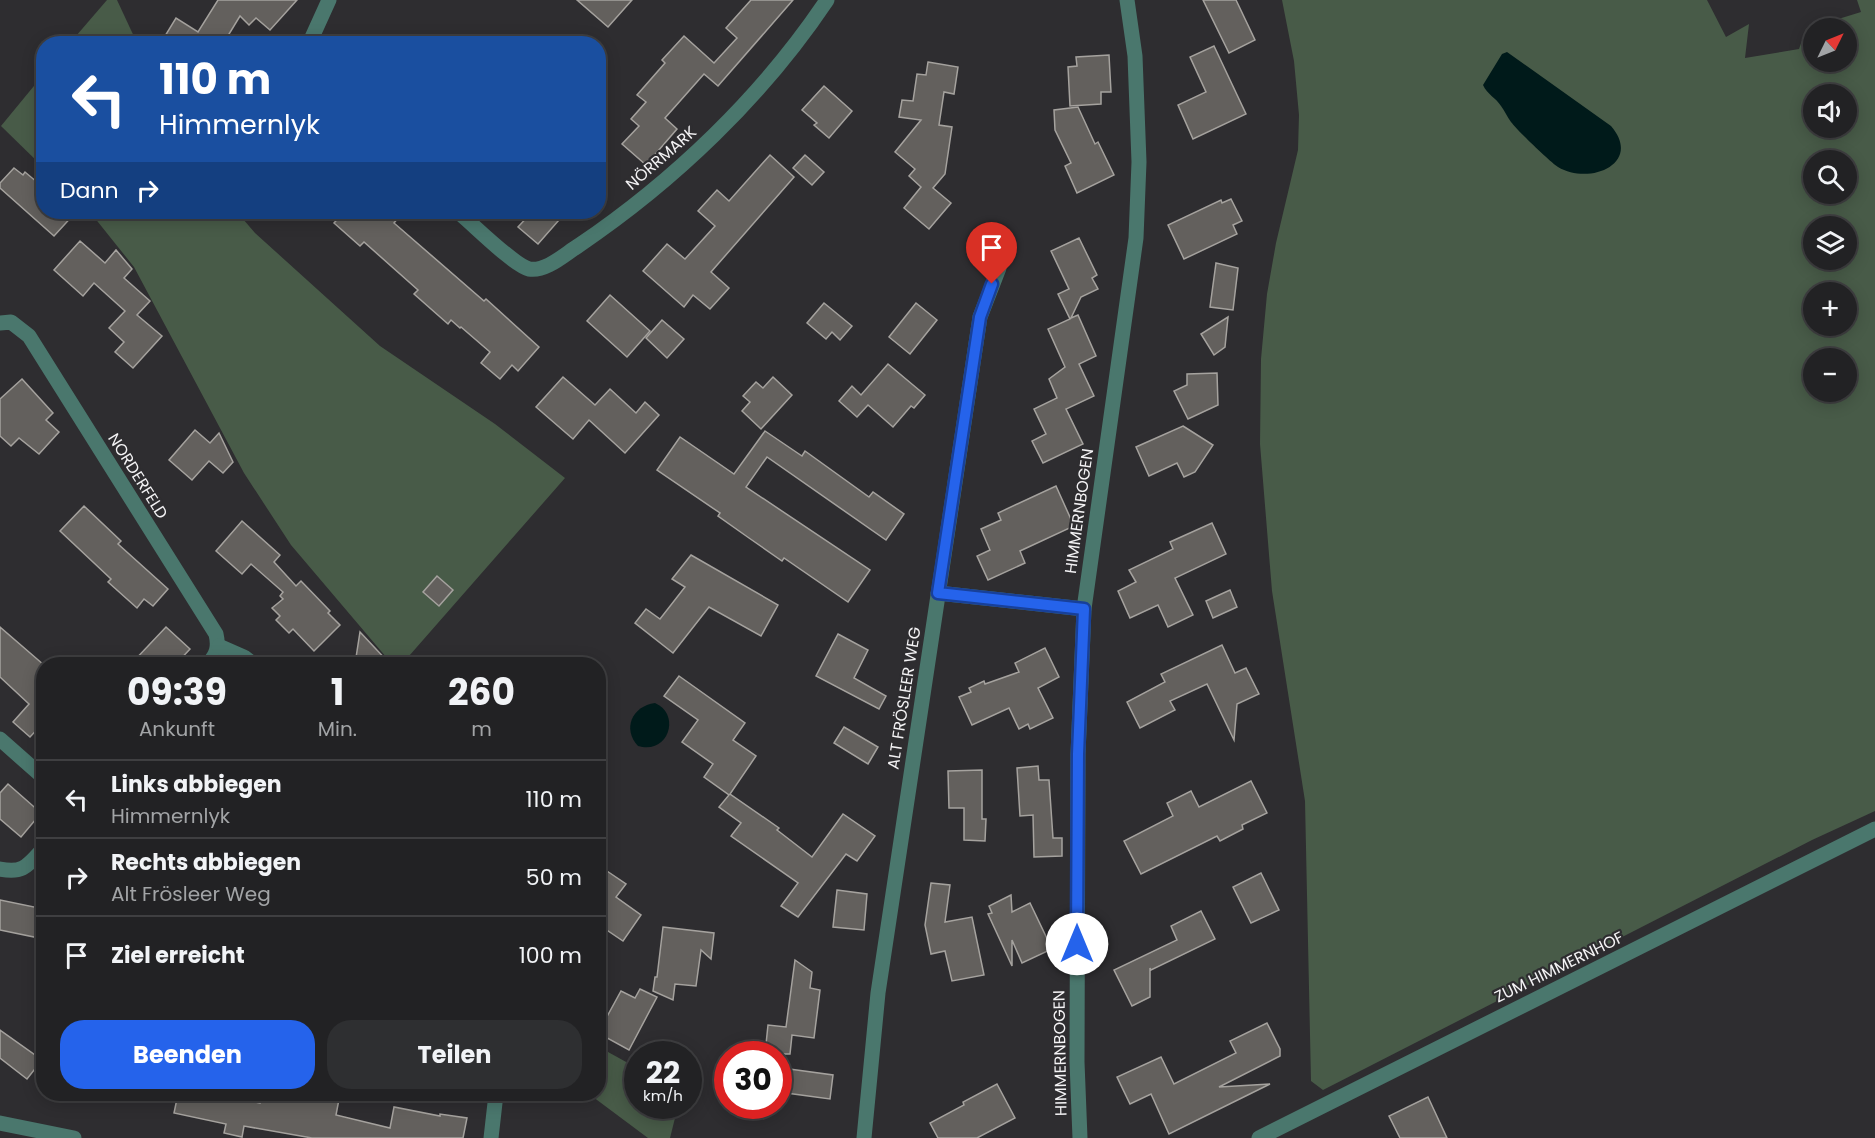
<!DOCTYPE html>
<html lang="de">
<meta charset="utf-8">
<style>
:root{--surface:#222224;--page:#2e2f31;--text:#f1f3f6;--muted:#a2a4a6;--line:#3f3f41;--accent:#2563eb}
body{margin:0;font-family:Poppins,sans-serif;background:var(--page);color:var(--text);height:100vh;display:flex;flex-direction:column;font-size:22px;white-space:nowrap}
*{box-sizing:border-box;margin:0}
p{font-size:20px;color:var(--muted)}
.icon{flex:none;width:33px;height:33px;fill:none;stroke:currentColor;stroke-width:2;stroke-linecap:round;stroke-linejoin:round}
.map{position:relative;flex:1;overflow:hidden}
.panel{position:absolute;left:36px;top:657px;width:570px;height:444px;display:flex;flex-direction:column;background:var(--surface);border-radius:24px;box-shadow:0 3px 15px #0003,0 0 0 2px var(--line)}
.panel>*{flex:none}
.banner{position:absolute;left:36px;top:36px;width:570px;height:183px;border-radius:24px;box-shadow:0 3px 15px #0003,0 0 0 2px var(--line);background:#1a4fa0;color:#fff;overflow:hidden}
.needle{width:39px;rotate:47deg}
.fabs{position:absolute;left:1803px;top:18px;display:grid;gap:12px}
.fabs a{display:grid;place-items:center;width:54px;height:54px;border-radius:50%;background:var(--surface);box-shadow:0 3px 15px #0003,0 0 0 2px var(--line);font-size:30px}
.speed{position:absolute;left:624px;top:1041px;display:flex;gap:12px;font-size:30px;font-weight:700;text-align:center}
.speed>*{display:grid;place-content:center;width:78px;height:78px;border-radius:50%;background:var(--surface);box-shadow:0 3px 15px #0003,0 0 0 2px var(--line);line-height:1}
.speed small{font-size:15px;font-weight:400}
.speed .limit{border:9px solid #d22;background:#fff;color:#111}
.pin{position:absolute;display:grid;place-items:center;width:51px;height:51px;color:#fff;margin:-62px -26px;border-radius:50% 50% 50% 0;rotate:-45deg;box-shadow:0 0 6px #0007}
.pin .icon{rotate:45deg}
.me{position:absolute;width:66px;margin:-33px;rotate:0deg;stroke-linejoin:round;filter:drop-shadow(0 0 4px #0008)}
.turn{display:flex;align-items:center;gap:21px;height:126px;padding:0 24px;font-size:27px}
.turn .icon{width:78px;height:78px;stroke-width:2.5}
.turn b{display:block;font-size:42px;line-height:51px}
.then{display:flex;align-items:center;height:57px;padding:0 24px;background:#0003;gap:12px;font-size:22px}
.eta{display:flex;justify-content:space-evenly;align-items:center;height:102px;text-align:center}
.eta b{font-size:36px;font-weight:700;line-height:42px}
.primary-button{display:flex;gap:12px;margin-top:auto;padding:12px 24px}
.primary-button a{flex:1;height:69px;border-radius:24px;background:var(--accent);color:#fff;font-size:24px;font-weight:700;line-height:69px;text-align:center}
.primary-button a+a{background:var(--page);color:var(--text)}
ul{padding:0;list-style:none}
li{display:flex;align-items:center;gap:18px;height:78px;padding:0 24px;border-top:2px solid var(--line)}
li div{flex:1}
li b{display:block;font-size:22px}
li em{font-style:normal}
.map>svg:first-child{display:block}
</style>
<div class="map">
<svg width="1875" height="1138" viewBox="0 0 1875 1138">
<rect width="100%" height="100%" fill="#2e2d30"/>
<!-- green -->
<g fill="#485b48" fill-rule="evenodd">
<path d="M107 0H117L137 43H70Z"/>
<path d="M1282 0H1707L1726 37 1749 24 1745 58 1799 49 1806 29 1861 12 1857 0H1875V811L1812 840 1323 1090 1311 1081 1305 801 1272 591 1260 444 1261 359 1267 294 1276 243 1298 150 1299 115 1294 61ZM1814 28H1846V62H1814ZM1814 94H1846V128H1814ZM1814 160H1846V194H1814ZM1814 226H1846V260H1814ZM1814 292H1846V326H1814ZM1814 358H1846V392H1814Z"/>
<path d="M43 75V167L1 126Z"/>
<path d="M90 212H237L255 233 380 346 495 424 565 478 402 664H392L291 545 244 473 134 267Z"/>
<path d="M599 1047 637 1068 638 1106H678L670 1138H648L589 1094H598Z"/>
</g>
<!-- water -->
<g fill="#001a1a">
<path d="M1507 52 1611 126C1643 163 1590 186 1558 167 1549 161 1518 131 1511 122 1507 117 1505 111 1501 106 1496 98 1487 94 1483 85L1502 54Z"/>
<path d="M655 703C681 714 669 755 638 746 622 729 632 706 655 703Z"/>
</g>
<!-- building -->
<g fill="#63605d" stroke="#a5a29e" stroke-width="1.5">
<path d="M218 0H297L270 30 256 18 249 25 240 16 223 44H176L165 36 176 18 198 32Z"/>
<path d="M577 0H632L608 27Z"/>
<path d="M751 0H793L718 86 704 74 665 118 677 129 646 165 622 144 639 126 631 119 646 102 637 95 665 63 662 60 684 36 714 63 737 38 726 28Z"/>
<path d="M1203 0H1236L1255 40 1229 53Z"/>
<path d="M1214 46 1246 114 1193 139 1178 105 1206 92 1190 57Z"/>
<path d="M1109 55 1111 92H1101V104L1070 106 1068 67 1077 66 1076 57Z"/>
<path d="M928 62 958 67 954 94 944 92 939 125 952 127 945 174 933 188 951 203 929 229 904 208 921 187 909 176 915 169 895 152 921 120 899 117 902 100 913 101 917 74 926 75Z"/>
<path d="M824 86 852 111 829 138 814 125 817 123 802 110Z"/>
<path d="M1078 107 1095 144 1098 142 1114 175 1077 193 1065 166 1071 163 1055 130 1054 110Z"/>
<path d="M770 155 794 177 711 272 729 288 710 309 693 295 684 307 643 271 667 244 685 259 715 226 698 211 717 190 729 201Z"/>
<path d="M805 155 824 172 812 185 793 168Z"/>
<path d="M14 168 23 175 25 172 44 188V212H76L54 236 0 188V183Z"/>
<path d="M1231 199 1242 221 1233 225 1237 234 1184 259 1168 225 1221 200 1222 203Z"/>
<path d="M344 212H403L394 223 484 301 486 299 539 347 518 371 512 365 500 379 481 363 490 352 461 327 460 328 451 320 448 324 414 294 418 290 364 242 360 246 334 223Z"/>
<path d="M532 212H566L538 244 518 227Z"/>
<path d="M1079 238 1097 275 1092 278 1098 289 1081 297 1071 318 1078 315 1096 356 1079 364 1094 396 1066 409 1083 444 1043 463 1032 441 1046 434 1034 409 1057 398 1049 379 1065 367 1048 329 1070 319 1058 294 1069 289 1051 251Z"/>
<path d="M80 241 105 263 116 250 132 269 124 278 150 301 137 315 162 336 133 368 115 352 124 342 109 328 125 311 94 283 83 296 54 270Z"/>
<path d="M1216 263 1238 268 1233 310 1210 307Z"/>
<path d="M610 295 650 331 627 357 587 321Z"/>
<path d="M824 303 852 326 840 340 832 332 826 339 807 323Z"/>
<path d="M916 303 937 320 910 354 889 337Z"/>
<path d="M1228 317 1225 347 1214 355 1201 334Z"/>
<path d="M662 320 684 339 667 358 646 338Z"/>
<path d="M888 364 925 395 914 408 911 406 893 427 868 405 857 417 839 401 852 386 861 395Z"/>
<path d="M1217 373 1218 405 1188 419 1174 391 1187 385V374Z"/>
<path d="M563 377 595 405 610 389 636 413 645 402 659 415 625 453 589 420 573 439 536 407Z"/>
<path d="M773 377 792 395 761 429 742 411 750 402 743 396 756 382 763 388Z"/>
<path d="M22 379 53 413 46 420 59 432 39 454 19 438 11 446 0 436V399Z"/>
<path d="M1183 426 1213 445 1195 472 1184 477 1177 463 1149 476 1136 447Z"/>
<path d="M195 430 210 443 219 433 233 462 223 473 209 461 192 480 169 460Z"/>
<path d="M765 431 802 456 805 451 869 497 873 492 904 514 886 540 767 457 746 487 870 570 848 602 784 558 782 561 749 538 718 516 720 513 657 470 680 437 734 474Z"/>
<path d="M1056 486 1074 526 1020 551 1025 563 988 580 977 556 990 550 981 529 1001 520 998 513Z"/>
<path d="M84 506 121 541 118 544 168 589 153 606 144 599 137 608 108 582 111 579 60 531Z"/>
<path d="M242 521 280 555 274 562 296 586 301 581 330 611 328 613 340 625 314 651 293 629 289 633 276 620 280 616 272 608 283 599 280 596 283 592 251 564 242 574 216 551Z"/>
<path d="M1212 523 1226 554 1175 578 1193 615 1168 627 1158 605 1130 618 1118 591 1136 582 1129 570 1173 549 1170 542Z"/>
<path d="M691 555 778 605 761 636 709 607 673 653 635 623 646 609 660 619 685 587 672 579Z"/>
<path d="M437 576 453 590 439 606 423 592Z"/>
<path d="M1230 590 1237 607 1213 618 1206 601Z"/>
<path d="M0 627 44 665V722L30 737 13 722 29 704 0 677Z"/>
<path d="M166 627 190 649 176 664H131Z"/>
<path d="M360 632 390 664H355Z"/>
<path d="M838 634 868 650 854 678 886 696 879 709 816 676Z"/>
<path d="M1222 645 1235 673 1246 668 1259 694 1237 704 1234 740 1207 684 1170 701 1175 710 1140 728 1127 702 1165 682 1161 674Z"/>
<path d="M1045 648 1059 677 1038 688 1053 718 1030 729 1028 724 1019 729 1009 708 972 725 959 697 971 692 969 688 984 681 985 684 1019 672 1015 663Z"/>
<path d="M679 676 745 723 733 740 756 756 730 794 779 828 777 830 812 857 843 814 875 836 857 861 846 854 798 917 781 906 798 883 731 836 741 823 719 807 729 795 704 777 713 764 682 742 698 720 664 696Z"/>
<path d="M844 727 878 747 868 764 834 743Z"/>
<path d="M1038 766 1039 780H1049L1053 838H1062V856L1034 857 1033 815 1020 816 1017 768Z"/>
<path d="M982 770V819H986L985 841 964 840V808H949L948 771Z"/>
<path d="M1251 781 1267 813 1242 825 1243 829 1220 841 1217 836 1141 874 1124 841 1173 816 1167 803 1191 791 1199 807Z"/>
<path d="M8 784 41 813 21 837 0 819V793Z"/>
<path d="M598 865 626 884 616 897 641 915 623 941 598 924Z"/>
<path d="M1261 873 1279 910 1251 923 1233 887Z"/>
<path d="M931 883 950 885 945 922 972 917 984 975 952 981 945 951 931 954 925 925Z"/>
<path d="M837 890 867 894 864 930 833 927Z"/>
<path d="M1011 895 1012 912 1030 903 1052 949 1022 963 1012 940V966L988 914 992 913 989 906Z"/>
<path d="M0 900 44 909 39 938 0 930Z"/>
<path d="M1201 911 1215 939 1151 970 1150 968V997L1132 1006 1114 970 1177 940 1171 926Z"/>
<path d="M663 927 714 933 711 959 701 950 696 986 675 984 673 1000 653 991 655 977H657Z"/>
<path d="M795 960 812 972 810 988 820 990 814 1038 792 1035 790 1054H765L768 1025 786 1027Z"/>
<path d="M640 989 657 997 629 1050 598 1033 621 991 635 998Z"/>
<path d="M1267 1023 1280 1049V1056L1219 1087 1270 1084 1169 1134 1151 1094 1130 1104 1117 1077 1161 1057 1174 1084 1236 1053 1230 1041Z"/>
<path d="M0 1030 42 1060 27 1079 0 1058Z"/>
<path d="M782 1068 833 1075 830 1099 779 1092Z"/>
<path d="M997 1084 1015 1118 977 1138H938L930 1123 964 1105 963 1102Z"/>
<path d="M178 1094H216L260 1103 261 1094H340L336 1115 390 1128 394 1107 440 1116V1114L467 1118 463 1138H312L244 1126 242 1137 224 1133 226 1124 174 1113Z"/>
<path d="M1428 1097 1447 1138H1400L1389 1116Z"/>
</g>
<g fill="none" stroke-linecap="round" stroke-linejoin="round">
<!-- minor -->
<g stroke="#4a776d" stroke-width="15">
<path d="M309 44 329 0"/>
<path d="M458 212C474 225 512 264 529 269 546 272 565 254 578 246 674 181 762 97 827 0"/>
<path d="M0 323 11 322 29 336 216 634C219 647 217 654 208 664"/>
<path d="M938 593 1084 609"/>
<path d="M219 646 244 657 253 664"/>
<path d="M0 739 44 778"/>
<path d="M0 869C24 874 28 865 44 848"/>
<path d="M0 1123 74 1138"/>
<path d="M491 1138 496 1094"/>
<path d="M864 1138 878 993 980 317 999 268"/>
<path d="M1080 1138 1077 1062 1078 754 1084 609 1136 238 1139 162 1135 56 1127 0"/>
<path d="M1259 1138 1875 829"/>
</g>
</g>
<g fill="none" stroke-linecap="round" stroke-linejoin="round">
<!-- route casing -->
<g stroke="#184099" stroke-width="15">
<path id="route" d="M992 284 980 317 938 593 1084 609 1078 754 1077 944"/>
</g>
<!-- route -->
<use href="#route" stroke="#2563eb" stroke-width="10"/>
</g>
<g text-anchor="middle" dominant-baseline="central" stroke-width="4.5" stroke-linejoin="round" paint-order="stroke">
<!-- street labels -->
<g font-size="16" fill="#f4f3f5" stroke="#2e2d30">
<text transform="translate(661 158) rotate(-41)">NÖRRMARK</text>
<text transform="translate(138 476) rotate(58)">NORDERFELD</text>
<text transform="translate(1079 511) rotate(-82)">HIMMERNBOGEN</text>
<text transform="translate(904 698) rotate(-81)">ALT FRÖSLEER WEG</text>
<text transform="translate(1559 967) rotate(-26)">ZUM HIMMERNHOF</text>
<text transform="translate(1060 1053) rotate(-91)">HIMMERNBOGEN</text>
</g>
</g>
</svg>
<div class="fabs">
<a><svg class="needle" viewBox="-14 -14 28 28"><path d="M0-13l5 13h-10z" fill="#e53935"/><path d="M0 13l5-13h-10z" fill="#a2a4a6"/></svg></a>
<a><svg class="icon" aria-label="sound" viewBox="0 0 24 24"><path d="M4 9h4l5-4v14l-5-4H4zM17 9q2 3 0 6"/></svg></a>
<a><svg class="icon" aria-label="search" viewBox="0 0 24 24"><circle cx="10" cy="10" r="6"/><path d="M15 15l6 6"/></svg></a>
<a><svg class="icon" aria-label="layers" viewBox="0 0 24 24"><path d="M12 4l9 5-9 5-9-5zM3 14l9 5 9-5"/></svg></a>
<a>+</a>
<a>−</a>
</div>
<div class="speed"><div>22<small>km/h</small></div><div class="limit">30</div></div>
<div class="pin" style="left:992px;top:284px;background:#d93025"><svg class="icon" aria-label="arrive" viewBox="0 0 24 24"><path d="M6 21V4h12l-3 4 3 4H6"/></svg></div>
<svg class="me" style="left:1077px;top:944px" viewBox="-20 -20 40 40"><circle r="19" fill="#fff"/><path d="M0-13L10 11 0 6-10 11z" fill="#2563eb"/></svg>
<div class="banner">
<div class="turn"><svg class="icon" aria-label="left" viewBox="0 0 24 24"><path d="M17 20v-9H6M10 6l-5 5 5 5"/></svg><div><b>110 m</b>Himmernlyk</div></div>
<div class="then">Dann<svg class="icon" aria-label="right" viewBox="0 0 24 24"><path d="M7 20v-9h11M14 6l5 5-5 5"/></svg></div>
</div>
<section class="panel">
<div class="eta">
<div><b>09:39</b><p>Ankunft</p></div>
<div><b>1</b><p>Min.</p></div>
<div><b>260</b><p>m</p></div>
</div>
<ul>
<li><svg class="icon" aria-label="left" viewBox="0 0 24 24"><path d="M17 20v-9H6M10 6l-5 5 5 5"/></svg><div><b>Links abbiegen</b><p>Himmernlyk</p></div><em>110 m</em></li>
<li><svg class="icon" aria-label="right" viewBox="0 0 24 24"><path d="M7 20v-9h11M14 6l5 5-5 5"/></svg><div><b>Rechts abbiegen</b><p>Alt Frösleer Weg</p></div><em>50 m</em></li>
<li><svg class="icon" aria-label="arrive" viewBox="0 0 24 24"><path d="M6 21V4h12l-3 4 3 4H6"/></svg><div><b>Ziel erreicht</b></div><em>100 m</em></li>
</ul>
<div class="primary-button"><a>Beenden</a><a>Teilen</a></div>
</section>
</div>
